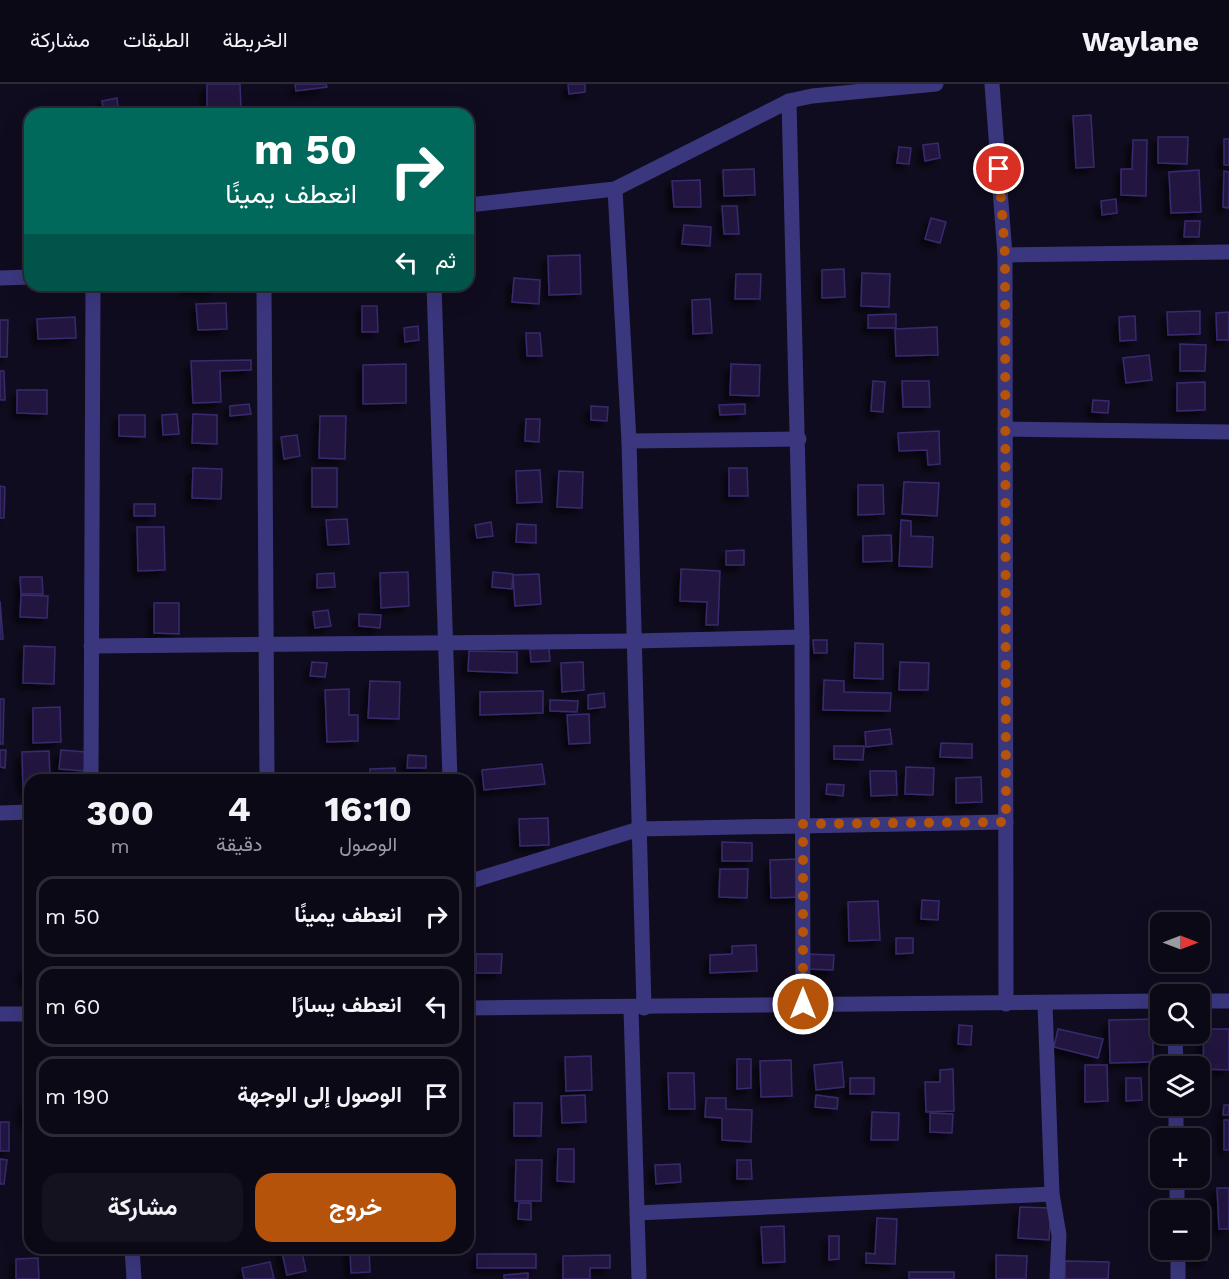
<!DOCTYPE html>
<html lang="ar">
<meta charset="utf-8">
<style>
:root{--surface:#0c0917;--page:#151220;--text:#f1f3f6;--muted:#9a9aa1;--line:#2c2a36;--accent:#b45309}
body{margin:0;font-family:"Work Sans",Vazirmatn,sans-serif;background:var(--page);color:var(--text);direction:rtl;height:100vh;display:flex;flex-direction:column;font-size:22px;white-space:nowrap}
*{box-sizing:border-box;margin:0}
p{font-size:20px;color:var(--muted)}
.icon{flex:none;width:33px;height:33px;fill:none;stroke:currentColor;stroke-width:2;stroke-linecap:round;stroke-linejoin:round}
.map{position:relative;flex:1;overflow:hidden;direction:ltr}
.side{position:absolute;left:24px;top:690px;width:450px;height:480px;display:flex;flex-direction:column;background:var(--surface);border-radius:18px;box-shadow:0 6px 24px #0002,0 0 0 2px var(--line);direction:rtl}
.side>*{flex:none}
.guide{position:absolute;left:24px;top:24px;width:450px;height:183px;border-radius:18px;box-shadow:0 6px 24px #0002,0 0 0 2px var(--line);direction:rtl;background:#00695c;color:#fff;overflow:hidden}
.needle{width:39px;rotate:90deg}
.buttons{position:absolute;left:1150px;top:828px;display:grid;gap:12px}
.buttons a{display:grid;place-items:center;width:60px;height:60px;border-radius:12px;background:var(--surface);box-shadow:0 6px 24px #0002,0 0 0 2px var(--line);font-size:30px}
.pin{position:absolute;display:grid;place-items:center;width:51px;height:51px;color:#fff;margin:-26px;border:3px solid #fff;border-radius:50%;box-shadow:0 2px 6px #0007}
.me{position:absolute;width:66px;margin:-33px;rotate:0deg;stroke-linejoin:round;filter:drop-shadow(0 0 4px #0008)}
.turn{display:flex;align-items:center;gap:21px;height:126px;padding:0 18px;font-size:27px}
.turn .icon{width:78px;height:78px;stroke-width:2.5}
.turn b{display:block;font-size:42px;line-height:51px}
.then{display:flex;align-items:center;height:57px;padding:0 18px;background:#0003;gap:12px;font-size:22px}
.eta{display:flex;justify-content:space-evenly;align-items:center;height:102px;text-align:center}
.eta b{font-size:36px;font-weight:700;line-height:42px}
.cta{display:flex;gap:12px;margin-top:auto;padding:12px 18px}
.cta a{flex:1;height:69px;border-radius:18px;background:var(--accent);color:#fff;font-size:24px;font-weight:700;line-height:69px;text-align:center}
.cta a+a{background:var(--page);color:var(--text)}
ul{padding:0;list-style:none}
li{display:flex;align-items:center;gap:18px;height:81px;margin:0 12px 9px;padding:0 6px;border:3px solid var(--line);border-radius:18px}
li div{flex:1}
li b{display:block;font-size:22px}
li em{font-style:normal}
header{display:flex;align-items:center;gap:36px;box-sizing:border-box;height:84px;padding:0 30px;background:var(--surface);border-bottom:2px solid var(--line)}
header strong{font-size:28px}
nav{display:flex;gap:33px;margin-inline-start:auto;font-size:21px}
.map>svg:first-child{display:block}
</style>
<header>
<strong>Waylane</strong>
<nav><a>الخريطة</a><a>الطبقات</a><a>مشاركة</a></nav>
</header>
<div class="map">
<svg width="1229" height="1195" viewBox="0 0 1229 1195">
<defs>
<filter id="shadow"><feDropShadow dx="-5.5" dy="5.5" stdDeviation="3" flood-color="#0009"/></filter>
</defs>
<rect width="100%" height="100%" fill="#100c1f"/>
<!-- building -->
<g fill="#211840" stroke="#382a6c" stroke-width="1.5" filter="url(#shadow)">
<path d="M207 0H240L241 25 207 26Z"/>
<path d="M295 0H326L327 3 296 7Z"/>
<path d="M568 0H585V8L569 10Z"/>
<path d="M117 14 119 30H104L102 17Z"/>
<path d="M1091 31 1094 83 1076 84 1073 32Z"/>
<path d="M1158 53H1188L1187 80 1158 79Z"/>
<rect x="1224" y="55" width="5" height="26"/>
<path d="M1133 56H1147L1146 112 1121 111V85H1132Z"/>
<path d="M938 59 940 74 925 77 923 61Z"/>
<path d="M899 63 911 64 909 80 897 79Z"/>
<path d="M754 85 755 111 724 112 723 86Z"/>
<path d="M1199 86 1201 128 1171 129 1169 88Z"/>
<path d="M1224 87 1229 88V124L1223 123Z"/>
<path d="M700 96 701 123H674L672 97Z"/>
<path d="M1116 115 1117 129 1102 131 1101 117Z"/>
<path d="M722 122H737L739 150H724Z"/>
<path d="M931 134 946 138 940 159 925 155Z"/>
<path d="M1185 137H1200L1199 153H1184Z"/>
<path d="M684 141 711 143 710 162 682 160Z"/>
<path d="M580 171 581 210 549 211 548 172Z"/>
<path d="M844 185 845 213 822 214V186Z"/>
<path d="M862 189 890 190 889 223 861 222Z"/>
<path d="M736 190H761L760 215H735Z"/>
<path d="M514 194 540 196 539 220 512 218Z"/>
<path d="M184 201H214V206L184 205Z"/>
<path d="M710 215 712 249 693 250 692 216Z"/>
<path d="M226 219 227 245 198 246 196 220Z"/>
<path d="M362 222H377L378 248H362Z"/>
<path d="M1200 227V250L1168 251 1167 228Z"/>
<path d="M1229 228V256H1217L1216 229Z"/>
<path d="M896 230V244H868V231Z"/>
<path d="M1135 232 1136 256 1120 257 1119 233Z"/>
<path d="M75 233 76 254 38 255 37 235Z"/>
<path d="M0 236H8L7 273H0Z"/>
<path d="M418 242 419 256 405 258 404 244Z"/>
<path d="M937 243 938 271 896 272 895 245Z"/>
<path d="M526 249H540L542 272H527Z"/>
<path d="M1180 260 1206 261 1205 287H1180Z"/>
<path d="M1149 271 1152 296 1126 299 1123 274Z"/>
<path d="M251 276V286L220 287 221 318 193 319 191 277Z"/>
<path d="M406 280V319L363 320V281Z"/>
<path d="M731 280 760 281 759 312 730 311Z"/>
<path d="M0 287H4L5 316H0Z"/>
<path d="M873 297 885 298 883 328 871 327Z"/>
<path d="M902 297H929L930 323H903Z"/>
<path d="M1205 298V326L1177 327V299Z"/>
<path d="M17 306H47V330L17 329Z"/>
<path d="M1093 316 1109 317 1108 329 1092 328Z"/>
<path d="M249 320 251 330 230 332V322Z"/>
<path d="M745 320V330L720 331 719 321Z"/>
<path d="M591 322 608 323 607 337 591 336Z"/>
<path d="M177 330 179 350 163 351 162 331Z"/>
<path d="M193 330 217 331V360L192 359Z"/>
<path d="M119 331H145V353L119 352Z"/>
<path d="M320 332H346L345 375 319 374Z"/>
<path d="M526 335H540L539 358 525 357Z"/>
<path d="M939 347 940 380 928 381 927 366 899 367 898 349Z"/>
<path d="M297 351 300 372 284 375 281 353Z"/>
<path d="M193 384 222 385 221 415 192 414Z"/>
<rect x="312" y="384" width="25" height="39"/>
<path d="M729 384H747L748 412H729Z"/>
<path d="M540 386 542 418 517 419 516 387Z"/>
<path d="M559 387 583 388 582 424 557 423Z"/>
<path d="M904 398 939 399 937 432 902 430Z"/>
<path d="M858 401H883L884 430 858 431Z"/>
<path d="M0 402 5 403 4 434H0Z"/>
<rect x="134" y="420" width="21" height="12"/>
<path d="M347 435 349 460 328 461 326 436Z"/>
<path d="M901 436 911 437V452L933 453 932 483 899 482Z"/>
<path d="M491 438 493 452 477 454 475 441Z"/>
<path d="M517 440 536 441V459L516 458Z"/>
<path d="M137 443H164L165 486 138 487Z"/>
<path d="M891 451 892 477 863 478V452Z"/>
<path d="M744 466V481H726V467Z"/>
<path d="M681 485 720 487 718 541H706L707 518 680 517Z"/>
<path d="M408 488 409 522 381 524 380 489Z"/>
<path d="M493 488 513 490 512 505 492 503Z"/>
<path d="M334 489 335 503 317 504V490Z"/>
<path d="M539 490 541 520 515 522 513 491Z"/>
<path d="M20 493H42L43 510H21Z"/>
<path d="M21 511 48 512 47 534 20 533Z"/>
<path d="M0 517 3 555H0Z"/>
<path d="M154 519H179V550L154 549Z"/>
<path d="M328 526 331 542 315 544 313 528Z"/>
<path d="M359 530 381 531 380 544 359 542Z"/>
<path d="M813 556H827V569H814Z"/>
<path d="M855 559 883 560V595L854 594Z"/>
<path d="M24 562 55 563 54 600 23 599Z"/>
<path d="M549 564 550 577 531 578 530 565Z"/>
<path d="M469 567 517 568V589L468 587Z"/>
<path d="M312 578 327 579 325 593 310 592Z"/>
<path d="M583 578 584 606 562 608 561 579Z"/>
<path d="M900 578 929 579 928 606H899Z"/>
<path d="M824 596 844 597V608L891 609 890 627 823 626Z"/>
<path d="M370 597 400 598 399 635 368 634Z"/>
<path d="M349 605V631H358V657L327 658 325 606Z"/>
<path d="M543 607V629L480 631V608Z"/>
<path d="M604 609 605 623 588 625V611Z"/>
<path d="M0 615H4L3 660H0Z"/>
<path d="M550 616 578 617 577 628 550 627Z"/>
<path d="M60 623 61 658 33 659V624Z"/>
<path d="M589 630 590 659 569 660 567 631Z"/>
<path d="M890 645 892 660 866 663 865 648Z"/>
<path d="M941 659 972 660V674L940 673Z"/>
<path d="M834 662H864L863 676 834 675Z"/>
<path d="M0 666H6L5 684 0 683Z"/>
<path d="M61 666 86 668 84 687 59 685Z"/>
<path d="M49 667 50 696H30V705H23L22 668Z"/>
<path d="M408 671 426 672V684H407Z"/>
<path d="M542 680 545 700 484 706 482 686Z"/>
<path d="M906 683 934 684 933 711 905 710Z"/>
<path d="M395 684 396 696H370V685Z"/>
<path d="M870 687H896L897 711 871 712Z"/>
<path d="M981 693 982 718 956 719V694Z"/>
<path d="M827 700 844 701 843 712 826 710Z"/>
<path d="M548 734 549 761 520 762 519 735Z"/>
<path d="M722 758 752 759V777H722Z"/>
<path d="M800 775 801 813 771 814 770 776Z"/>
<path d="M720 785H748L747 814 719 813Z"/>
<path d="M922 816 939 817 938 836 921 835Z"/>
<path d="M878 817 880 856 849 857 848 818Z"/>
<path d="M896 854H913V869L896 870Z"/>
<path d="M756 861 757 887 710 889V871L732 870V862Z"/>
<path d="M476 870H502L501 889H476Z"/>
<path d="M807 870 834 871 833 886 807 885Z"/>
<path d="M23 885H30V898H24Z"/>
<path d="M1161 935V950H1168V956H1153V978L1110 979 1109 936Z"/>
<path d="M959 941 972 942 971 961 958 960Z"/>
<path d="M1058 945 1103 955 1098 974 1054 963Z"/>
<path d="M1204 945H1229V986L1203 985Z"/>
<path d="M591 972 592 1006 566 1007 565 973Z"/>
<path d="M737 975H751V1004L737 1005Z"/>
<path d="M791 976 792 1012 761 1013 760 977Z"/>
<path d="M842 978 844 1003 816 1006 814 981Z"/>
<path d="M1085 981H1107L1108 1017 1085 1018Z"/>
<path d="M953 985 954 1027 926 1028 925 998H940V986Z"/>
<path d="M668 989H694L695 1025H669Z"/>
<rect x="850" y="994" width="24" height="16"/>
<path d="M1126 994H1141L1142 1016 1126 1017Z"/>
<path d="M585 1011 586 1038 562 1039 561 1012Z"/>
<path d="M816 1011 838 1014 837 1025 815 1023Z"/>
<path d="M706 1014H726V1025L752 1026 751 1058 722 1056V1034L705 1033Z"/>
<path d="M24 1016 30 1017V1038H23Z"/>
<path d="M514 1019H542L541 1052H514Z"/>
<path d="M1224 1021H1229V1031H1223Z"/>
<path d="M872 1028 899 1029 898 1056H871Z"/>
<path d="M930 1029 953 1030 952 1049 930 1048Z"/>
<rect x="1224" y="1036" width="5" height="30"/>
<rect x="0" y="1038" width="9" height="29"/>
<path d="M558 1065H574V1098L557 1097Z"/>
<path d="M0 1075 7 1076 4 1100H0Z"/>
<path d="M516 1076H542L541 1117H515Z"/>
<path d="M737 1076H751L752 1095H737Z"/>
<path d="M680 1080 681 1098 656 1100 655 1081Z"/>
<path d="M1217 1104H1229V1145H1219Z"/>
<path d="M519 1119H531V1136L518 1135Z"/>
<path d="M1020 1123 1051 1124 1049 1156 1018 1154Z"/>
<path d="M877 1134 897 1135 895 1180 866 1179V1169L875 1170Z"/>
<path d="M784 1142 785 1178 763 1179 761 1143Z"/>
<path d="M829 1152H839V1175L829 1176Z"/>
<path d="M1200 1160H1208L1207 1176 1190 1175V1166H1200Z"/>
<path d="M281 1164H301L306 1187 287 1191Z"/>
<path d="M350 1164H369L370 1188 351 1189Z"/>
<rect x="477" y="1170" width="59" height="14"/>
<path d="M610 1171V1184H590V1195H563V1172Z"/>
<path d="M996 1171 1027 1172 1026 1195H996Z"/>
<path d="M38 1174 39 1195H16V1175Z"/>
<path d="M1065 1177 1109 1178 1108 1195H1065Z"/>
<path d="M270 1178 274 1195H244L242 1184Z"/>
<rect x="909" y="1188" width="45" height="7"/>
<path d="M528 1189V1195H504V1191Z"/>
</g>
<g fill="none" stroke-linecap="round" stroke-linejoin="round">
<!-- minor -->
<g stroke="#3b377e" stroke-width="15">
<path d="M992 0 1005 171 1006 920"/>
<path d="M789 17 802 553 803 920"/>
<path d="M615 105 629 357 644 924"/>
<path d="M468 121 615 105 789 17 812 12 936 0"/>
<path d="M1005 171 1229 168"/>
<path d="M0 194 30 193"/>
<path d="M264 201 267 696"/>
<path d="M434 201 450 696"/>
<path d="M1005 345 1229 348"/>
<path d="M629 357 799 355"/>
<path d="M91 562 634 557 802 553"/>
<path d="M91 696 93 201"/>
<path d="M0 729 30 728"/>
<path d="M468 798 639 745 1006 738"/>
<path d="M1200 917H1229"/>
<path d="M1045 920 1052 1110 1059 1151 1057 1195"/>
<path d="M468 924 1161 917"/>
<path d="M631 924 639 1195"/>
<path d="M0 930H30"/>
<path d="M1175 950 1176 982"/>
<path d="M1176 1022V1054"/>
<path d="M1177 1094V1126"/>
<path d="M637 1129 1052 1110"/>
<path d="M132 1164 134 1195"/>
<path d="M1178 1166V1195"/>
</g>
</g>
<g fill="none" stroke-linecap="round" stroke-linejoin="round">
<!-- route -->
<path stroke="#b45309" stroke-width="10" stroke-dasharray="0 18" d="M803 920V740L1006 738 1005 171 999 85"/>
</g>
</svg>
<div class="buttons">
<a><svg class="needle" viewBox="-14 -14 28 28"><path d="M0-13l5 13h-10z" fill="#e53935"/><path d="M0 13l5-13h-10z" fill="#9a9aa1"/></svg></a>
<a><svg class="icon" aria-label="search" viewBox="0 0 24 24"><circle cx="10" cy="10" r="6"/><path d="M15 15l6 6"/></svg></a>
<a><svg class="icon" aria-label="layers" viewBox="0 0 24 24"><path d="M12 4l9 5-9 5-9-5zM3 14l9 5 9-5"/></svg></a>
<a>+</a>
<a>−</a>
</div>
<div class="pin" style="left:999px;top:85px;background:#d93025"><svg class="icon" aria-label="arrive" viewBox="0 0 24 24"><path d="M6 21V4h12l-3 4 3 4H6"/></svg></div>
<svg class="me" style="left:803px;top:920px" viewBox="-20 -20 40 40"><circle r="17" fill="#b45309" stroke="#fff" stroke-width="3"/><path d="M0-11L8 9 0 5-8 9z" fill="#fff"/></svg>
<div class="guide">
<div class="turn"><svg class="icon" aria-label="right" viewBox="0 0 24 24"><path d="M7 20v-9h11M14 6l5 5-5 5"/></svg><div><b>50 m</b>انعطف يمينًا</div></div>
<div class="then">ثم<svg class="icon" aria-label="left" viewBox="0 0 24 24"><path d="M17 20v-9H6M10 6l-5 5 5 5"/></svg></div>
</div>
<section class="side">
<div class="eta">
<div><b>16:10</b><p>الوصول</p></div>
<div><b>4</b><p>دقيقة</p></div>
<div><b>300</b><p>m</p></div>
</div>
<ul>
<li><svg class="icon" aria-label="right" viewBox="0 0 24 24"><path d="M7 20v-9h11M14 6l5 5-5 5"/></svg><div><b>انعطف يمينًا</b></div><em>50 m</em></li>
<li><svg class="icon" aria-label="left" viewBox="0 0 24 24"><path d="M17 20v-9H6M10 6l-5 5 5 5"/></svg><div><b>انعطف يسارًا</b></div><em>60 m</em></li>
<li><svg class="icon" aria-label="arrive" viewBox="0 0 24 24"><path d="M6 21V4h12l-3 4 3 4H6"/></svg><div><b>الوصول إلى الوجهة</b></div><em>190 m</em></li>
</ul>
<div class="cta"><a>خروج</a><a>مشاركة</a></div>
</section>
</div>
